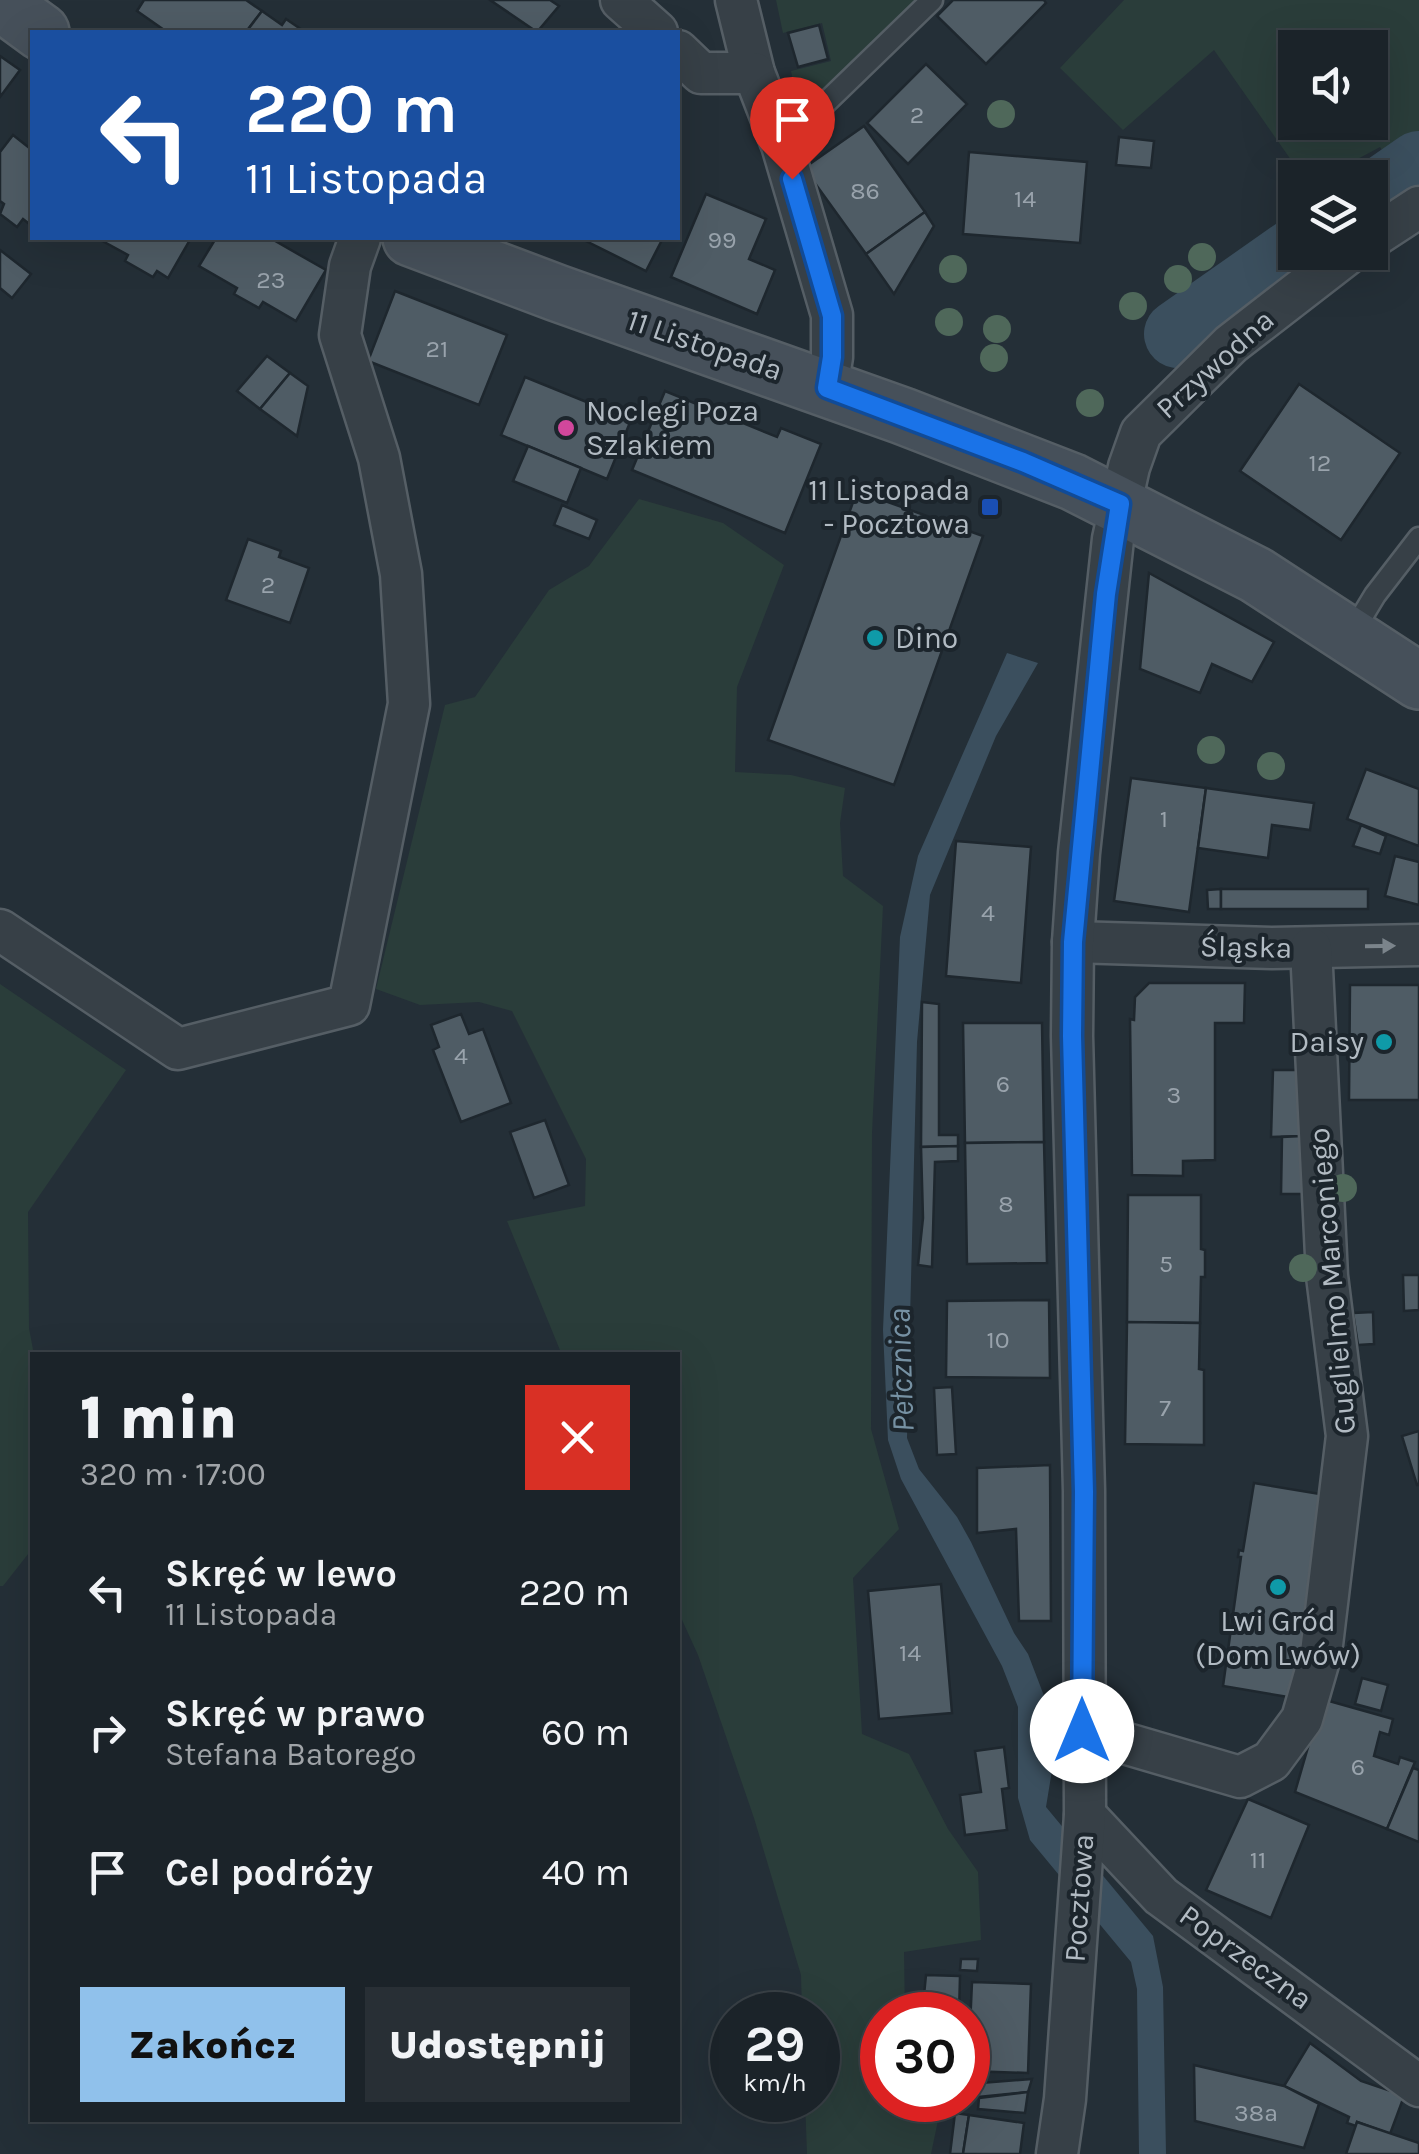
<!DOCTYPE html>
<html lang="pl">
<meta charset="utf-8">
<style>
:root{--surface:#1b2329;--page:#282f35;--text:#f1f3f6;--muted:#a0a4a8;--line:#394046;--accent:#90c1eb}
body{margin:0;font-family:Karla,sans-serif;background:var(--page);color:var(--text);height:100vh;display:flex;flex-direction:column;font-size:38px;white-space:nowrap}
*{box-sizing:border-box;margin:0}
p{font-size:32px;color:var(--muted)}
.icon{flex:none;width:55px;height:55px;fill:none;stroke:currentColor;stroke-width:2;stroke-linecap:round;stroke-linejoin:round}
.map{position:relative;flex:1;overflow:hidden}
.sheet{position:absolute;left:30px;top:1352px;width:650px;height:770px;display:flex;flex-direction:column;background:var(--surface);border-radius:0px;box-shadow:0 10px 40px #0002,0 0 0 2px var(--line)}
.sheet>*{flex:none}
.banner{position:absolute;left:30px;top:30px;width:650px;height:210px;border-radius:0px;box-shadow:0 10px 40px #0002,0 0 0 2px var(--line);background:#1a4fa0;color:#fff;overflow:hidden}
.tools{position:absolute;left:1278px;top:30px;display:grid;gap:20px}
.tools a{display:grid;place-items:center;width:110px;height:110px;border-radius:0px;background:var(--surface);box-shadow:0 10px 40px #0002,0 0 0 2px var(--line);font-size:50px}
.speed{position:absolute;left:710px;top:1992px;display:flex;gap:20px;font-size:50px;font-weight:700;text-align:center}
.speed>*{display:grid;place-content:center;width:130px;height:130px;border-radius:50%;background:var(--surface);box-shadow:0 10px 40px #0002,0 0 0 2px var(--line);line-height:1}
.speed small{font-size:25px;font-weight:400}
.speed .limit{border:15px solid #d22;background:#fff;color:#111}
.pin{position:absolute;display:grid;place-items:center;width:85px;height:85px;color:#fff;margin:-102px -42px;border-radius:50% 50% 50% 0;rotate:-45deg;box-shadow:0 0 10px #0007}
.pin .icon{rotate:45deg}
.me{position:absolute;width:110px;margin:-55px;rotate:0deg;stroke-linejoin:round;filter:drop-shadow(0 0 8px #0008)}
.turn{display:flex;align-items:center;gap:35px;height:210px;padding:0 50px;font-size:45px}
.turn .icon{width:130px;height:130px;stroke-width:2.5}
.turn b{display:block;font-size:70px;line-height:85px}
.round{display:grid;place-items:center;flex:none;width:105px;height:105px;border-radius:0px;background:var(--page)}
.head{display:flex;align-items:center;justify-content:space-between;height:170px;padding:0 50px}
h1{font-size:60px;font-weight:800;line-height:75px}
.button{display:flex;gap:20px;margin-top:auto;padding:20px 50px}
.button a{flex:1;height:115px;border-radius:0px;background:var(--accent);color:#111;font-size:40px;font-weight:800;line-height:115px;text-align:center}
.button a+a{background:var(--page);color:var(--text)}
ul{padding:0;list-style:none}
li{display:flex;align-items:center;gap:30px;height:140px;padding:0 50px}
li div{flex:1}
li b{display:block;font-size:38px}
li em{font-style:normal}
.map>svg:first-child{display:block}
</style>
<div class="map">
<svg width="1419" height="2154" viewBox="0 0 1419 2154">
<rect width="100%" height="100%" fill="#242f37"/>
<!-- green -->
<g fill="#2a3d3a" fill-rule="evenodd">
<path d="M776 0H916L811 106 803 109 798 104 791 71 831 61 822 23 783 33Z"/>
<path d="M1124 0H1419V170L1402 182 1380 147 1324 177H1303L1214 50 1123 130 1060 68ZM1295 48H1370V122H1295Z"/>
<path d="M639 499 723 523 784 565 737 687 735 772 791 775 845 788 840 823 843 876 883 906 872 1133 871 1429 899 1529 853 1578 862 1734 909 1754 948 1829 978 1872 981 1940 904 1952 905 2015H882V2100H933L941 2106 931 2154H807L805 2100H818V2015H802L801 1975 754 1818 698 1655 678 1611V1355H562L507 1221 585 1206 586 1159 512 1011 479 1002 420 1005 376 989 445 705 475 697 549 590 589 566Z"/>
<path d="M0 984 126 1070 28 1212 29 1328 34 1355 32 1549 3 1586H0Z"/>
</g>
<!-- water -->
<path fill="#3b4f5e" d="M1007 653 1038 663 996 736 930 895 917 1042 907 1438 919 1469 957 1517 971 1542 1014 1633 1028 1654 1046 1701 1055 1752 1046 1807 1153 1936 1163 1987 1166 2154H1139L1137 1989 1131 1962 1030 1840 1018 1798V1707L1002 1666 901 1479 888 1440 883 1330 900 937 918 856Z"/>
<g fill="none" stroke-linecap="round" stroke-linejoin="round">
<!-- river -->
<g stroke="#3b4f5e" stroke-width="68">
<path d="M1370 199 1419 165"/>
<path d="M1178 334 1295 252"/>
</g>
</g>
<!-- building -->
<g fill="#4f5c65" stroke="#1e272e" stroke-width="2.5">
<path d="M144 0H246L262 11 246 32H167L137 11Z"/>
<path d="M490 0H550L559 6 537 32Z"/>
<path d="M953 0H1044L1046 3 986 64 937 16Z"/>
<path d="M262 11 282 25 286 19 305 32H246Z"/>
<path d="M819 25 828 59 798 67 788 33Z"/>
<path d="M0 56 20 70 0 97Z"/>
<path d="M926 64 967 104 908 164 867 123Z"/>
<path d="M864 126 925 212 866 254 804 168Z"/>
<path d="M13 135 32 150V226L23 219 17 227 0 214 4 204 0 201V152Z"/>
<path d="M1119 137 1154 141 1151 168 1116 165Z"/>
<path d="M969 152 1087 162 1080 243 963 234Z"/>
<path d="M706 194 766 219 749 259 775 270 757 314 671 277Z"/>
<path d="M925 212 934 226 894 294 866 254Z"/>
<path d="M97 238H191L168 278 157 271 153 277 125 261 128 255Z"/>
<path d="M216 238H270L326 270 296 321 263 302 259 308 234 294 237 288 199 266Z"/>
<path d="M585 238H663L646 271 584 240Z"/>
<path d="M0 250 31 274 12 298 0 288Z"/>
<path d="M395 291 507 335 479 405 368 361Z"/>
<path d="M267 356 290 373 260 409 237 391Z"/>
<path d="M290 373 308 386 297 436 260 409Z"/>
<path d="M525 377 631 420 607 479 501 435Z"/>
<path d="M1299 384 1400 453 1341 540 1240 471Z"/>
<path d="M665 391 777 437 781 428 821 444 785 533 632 470Z"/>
<path d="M528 446 581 468 567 503 513 481Z"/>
<path d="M857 491 983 536 894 785 768 740Z"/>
<path d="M562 505 597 520 589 539 554 525Z"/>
<path d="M248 539 281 551 279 557 309 568 290 623 226 600Z"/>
<path d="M1149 573 1274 642 1252 682 1212 664 1200 693 1140 669Z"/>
<path d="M1366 769 1419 789V846L1347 819Z"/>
<path d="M1131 778 1206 788 1189 912 1114 901Z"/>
<path d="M1206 788 1314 803 1310 830 1272 825 1268 858 1198 848Z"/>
<path d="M1361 825 1386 836 1380 854 1353 846Z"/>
<path d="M956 841 1031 847 1021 983 946 976Z"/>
<path d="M1395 856 1419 862V905L1385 896Z"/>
<path d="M1221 889V909H1208L1207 890Z"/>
<rect x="1221" y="889" width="147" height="20"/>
<path d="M1149 983H1245L1244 1023H1215V1160L1183 1161V1176L1132 1175 1130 1019 1134 1020 1135 997Z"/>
<path d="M1350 985H1419V1100H1349Z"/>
<path d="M922 1002 939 1004V1135H958V1146L921 1147Z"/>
<path d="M461 1014 469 1034 483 1029 511 1103 461 1122 433 1050 439 1047 431 1025Z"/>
<path d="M963 1023H1042L1044 1142 965 1143Z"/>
<path d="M1273 1070H1300L1303 1136 1271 1137Z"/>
<path d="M545 1120 569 1185 534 1198 510 1132Z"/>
<path d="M1302 1136 1305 1194H1281L1282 1137Z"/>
<path d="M1044 1142 1047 1263 967 1264 965 1143Z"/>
<path d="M958 1146V1161L935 1162 932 1267 918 1265 923 1218 921 1147Z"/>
<path d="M1128 1195H1201V1249L1205 1250V1277H1201L1200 1323 1127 1322Z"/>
<path d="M1403 1275H1419V1310L1404 1311Z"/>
<path d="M1049 1300 1050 1378 946 1377 947 1301Z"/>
<path d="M1373 1312 1374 1344 1358 1345 1353 1313Z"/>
<path d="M1127 1322 1200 1323 1199 1369 1204 1370V1445L1125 1444Z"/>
<path d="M952 1387 956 1454 937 1455 934 1388Z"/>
<path d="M1419 1431V1485H1417L1402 1436Z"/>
<path d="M1050 1465 1051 1621H1019L1016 1529 977 1533V1468Z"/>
<path d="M1254 1483 1332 1496 1300 1699 1223 1686 1241 1557H1238L1239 1550 1243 1551Z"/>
<path d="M941 1584 952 1713 879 1719 868 1591Z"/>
<path d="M1362 1678 1388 1685 1381 1711 1355 1704Z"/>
<path d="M1322 1699 1393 1719 1389 1735 1380 1732 1374 1756 1398 1764 1400 1757 1415 1762 1387 1829 1295 1792Z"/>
<path d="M1004 1747 1009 1788 1002 1789 1007 1830 965 1835 960 1795 981 1792 975 1751Z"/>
<path d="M1413 1768 1419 1770V1842L1387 1829Z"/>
<path d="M1248 1799 1309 1825 1271 1918 1206 1890Z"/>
<path d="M961 1959H978L977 1971 960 1970Z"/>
<path d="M926 1975 960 1976 959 2015H922Z"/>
<path d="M972 1982 1031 1984 1028 2073 968 2071Z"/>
<path d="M1310 2043 1361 2081 1394 2092 1403 2099 1390 2134 1357 2122 1356 2126 1347 2123 1349 2117 1284 2086Z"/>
<path d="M1194 2065 1284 2086 1319 2104 1304 2148 1195 2121Z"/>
<path d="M1032 2079 1028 2092 968 2098V2084Z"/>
<path d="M1028 2092 1025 2113 978 2109 979 2098Z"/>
<path d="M955 2113 969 2115 963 2154H950Z"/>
<path d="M969 2115 1024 2123 1020 2154H963Z"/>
<path d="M1357 2122 1419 2143V2154H1346Z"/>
</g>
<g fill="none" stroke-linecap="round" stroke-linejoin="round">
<!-- lane casing -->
<g stroke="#555e65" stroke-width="25">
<g id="lane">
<path d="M782 145 932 0"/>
<path d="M1352 633 1375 595 1419 538"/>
</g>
</g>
<!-- street casing -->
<g stroke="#555e65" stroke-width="45">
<g id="street">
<path d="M621 0 657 32"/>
<path d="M736 0 754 73 782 145 832 315V357L827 388"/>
<path d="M678 51 701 73H754"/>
<path d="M1370 239 1419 207"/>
<path d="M0 930 178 1049 349 1005 409 704 401 574 379 458 340 335 350 266 360 238"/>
<path d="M1073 942 1272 948 1419 945"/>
<path d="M1083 1731 1240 1777 1271 1761 1302 1719 1321 1653 1347 1436 1327 1276 1311 948"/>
<path d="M1085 1815 1161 1896 1419 2086"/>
<path d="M1057 2154 1065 2099 1085 1815 1084 1491 1072 1036 1073 942 1079 853 1113 539 1129 467 1141 433 1231 344 1350 252"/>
</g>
</g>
<!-- secondary casing -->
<g stroke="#555e65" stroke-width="60">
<g id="secondary">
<path d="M0 2 41 32"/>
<path d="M411 238 557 293 903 416 1073 482 1256 575 1419 681"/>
</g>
</g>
<!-- lane -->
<use href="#lane" stroke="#374047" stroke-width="20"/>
<!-- street -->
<use href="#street" stroke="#374047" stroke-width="40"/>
<!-- secondary -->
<use href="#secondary" stroke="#46505a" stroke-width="55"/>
</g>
<!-- trees -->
<g fill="#4f685a">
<circle cx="1001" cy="114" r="14"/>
<circle cx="1202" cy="257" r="14"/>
<circle cx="953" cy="269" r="14"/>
<circle cx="1178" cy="279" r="14"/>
<circle cx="1133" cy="306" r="14"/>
<circle cx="949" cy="322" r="14"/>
<circle cx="997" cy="329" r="14"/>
<circle cx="994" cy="358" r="14"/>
<circle cx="1090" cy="403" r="14"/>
<circle cx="1211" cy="750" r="14"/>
<circle cx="1271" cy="766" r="14"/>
<circle cx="1343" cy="1188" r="14"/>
<circle cx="1303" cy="1268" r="14"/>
</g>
<!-- one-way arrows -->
<defs><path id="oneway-solid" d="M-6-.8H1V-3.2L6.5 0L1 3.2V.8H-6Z" transform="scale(2.5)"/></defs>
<use fill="#7b848b" href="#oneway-solid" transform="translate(1380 946) rotate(-1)"/>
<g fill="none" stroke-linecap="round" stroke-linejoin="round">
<!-- route casing -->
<g stroke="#114b97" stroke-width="25">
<path id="route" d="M792 179 832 316V357L827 388 1023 462 1120 504 1106 594 1073 942 1072 1036 1084 1492 1082 1731"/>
</g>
<!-- route -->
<use href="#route" stroke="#1a73e8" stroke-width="18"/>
</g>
<!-- markers -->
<circle fill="#d1479c" stroke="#1c252c" stroke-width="4" cx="566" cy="428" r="10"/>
<rect fill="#1a4fb4" stroke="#1c252c" stroke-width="4" x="980" y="497" width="20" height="20" rx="5"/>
<g fill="#0f9aa8" stroke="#1c252c" stroke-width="4">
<circle cx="875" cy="638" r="10"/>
<circle cx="1384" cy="1042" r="10"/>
<circle cx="1278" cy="1587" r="10"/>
</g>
<g text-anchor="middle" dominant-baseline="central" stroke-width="8" stroke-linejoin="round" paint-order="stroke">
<!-- number labels -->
<g font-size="25" fill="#99a3ac">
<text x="917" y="114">2</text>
<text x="865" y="190">86</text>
<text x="1025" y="198">14</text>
<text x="722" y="239">99</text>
<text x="271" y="279">23</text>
<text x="437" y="348">21</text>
<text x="1320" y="462">12</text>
<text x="268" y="584">2</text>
<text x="1164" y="818">1</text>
<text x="988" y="912">4</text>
<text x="461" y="1055">4</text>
<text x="1003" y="1083">6</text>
<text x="1174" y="1094">3</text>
<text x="1006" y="1203">8</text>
<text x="1166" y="1263">5</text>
<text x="998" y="1339">10</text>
<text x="1165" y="1407">7</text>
<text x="910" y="1652">14</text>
<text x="1358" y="1766">6</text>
<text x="1258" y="1859">11</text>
<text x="1256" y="2112">38a</text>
</g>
<!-- street labels -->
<g font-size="30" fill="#b2bbc3" stroke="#1c252c">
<text transform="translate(705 345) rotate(19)">11 Listopada</text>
<text transform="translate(1215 364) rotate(-42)">Przywodna</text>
<text transform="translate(1246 947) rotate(1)">Śląska</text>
<text transform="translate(1332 1281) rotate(-95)">Guglielmo Marconiego</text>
<text transform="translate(1079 1898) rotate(-86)">Pocztowa</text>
<text transform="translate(1246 1957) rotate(36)">Poprzeczna</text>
</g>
<!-- poi labels -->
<g font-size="30" fill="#b2bbc3" stroke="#1c252c" text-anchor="start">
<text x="586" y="411">Noclegi Poza<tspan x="586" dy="34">Szlakiem</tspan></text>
<text x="970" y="490" text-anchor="end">11 Listopada<tspan x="970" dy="34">- Pocztowa</tspan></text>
<text x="895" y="638">Dino</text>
<text x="1364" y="1042" text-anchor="end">Daisy</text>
<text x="1278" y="1621" text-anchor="middle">Lwi Gród<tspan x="1278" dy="34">(Dom Lwów)</tspan></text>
</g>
<!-- water labels -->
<g font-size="32" font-style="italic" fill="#7691a3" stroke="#1c252c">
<text transform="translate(901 1370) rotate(-92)">Pełcznica</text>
</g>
</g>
</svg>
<div class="tools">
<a><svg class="icon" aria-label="sound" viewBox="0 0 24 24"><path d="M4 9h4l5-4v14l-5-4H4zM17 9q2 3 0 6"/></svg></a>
<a><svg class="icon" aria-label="layers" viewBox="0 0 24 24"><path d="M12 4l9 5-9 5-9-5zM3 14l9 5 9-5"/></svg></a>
</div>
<div class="speed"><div>29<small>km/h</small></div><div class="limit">30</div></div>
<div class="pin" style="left:792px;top:179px;background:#d93025"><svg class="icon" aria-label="arrive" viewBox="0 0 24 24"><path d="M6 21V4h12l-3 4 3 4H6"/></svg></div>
<svg class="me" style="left:1082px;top:1731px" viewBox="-20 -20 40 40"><circle r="19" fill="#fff"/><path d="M0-13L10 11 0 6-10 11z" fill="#1a73e8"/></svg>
<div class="banner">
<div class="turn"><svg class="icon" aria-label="left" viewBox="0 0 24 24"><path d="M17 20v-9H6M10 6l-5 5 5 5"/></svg><div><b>220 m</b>11 Listopada</div></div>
</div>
<section class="sheet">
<div class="head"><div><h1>1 min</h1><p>320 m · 17:00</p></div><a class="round" style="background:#d93025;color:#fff"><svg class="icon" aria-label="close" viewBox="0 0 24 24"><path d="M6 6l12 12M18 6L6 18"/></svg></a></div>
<ul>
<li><svg class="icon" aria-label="left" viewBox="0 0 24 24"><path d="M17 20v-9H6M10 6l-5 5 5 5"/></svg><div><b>Skręć w lewo</b><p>11 Listopada</p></div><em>220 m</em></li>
<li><svg class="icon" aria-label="right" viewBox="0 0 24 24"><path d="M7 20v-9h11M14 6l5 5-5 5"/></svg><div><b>Skręć w prawo</b><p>Stefana Batorego</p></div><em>60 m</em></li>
<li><svg class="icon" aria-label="arrive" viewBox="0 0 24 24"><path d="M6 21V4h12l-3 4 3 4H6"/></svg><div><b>Cel podróży</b></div><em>40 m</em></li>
</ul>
<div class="button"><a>Zakończ</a><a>Udostępnij</a></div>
</section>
</div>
